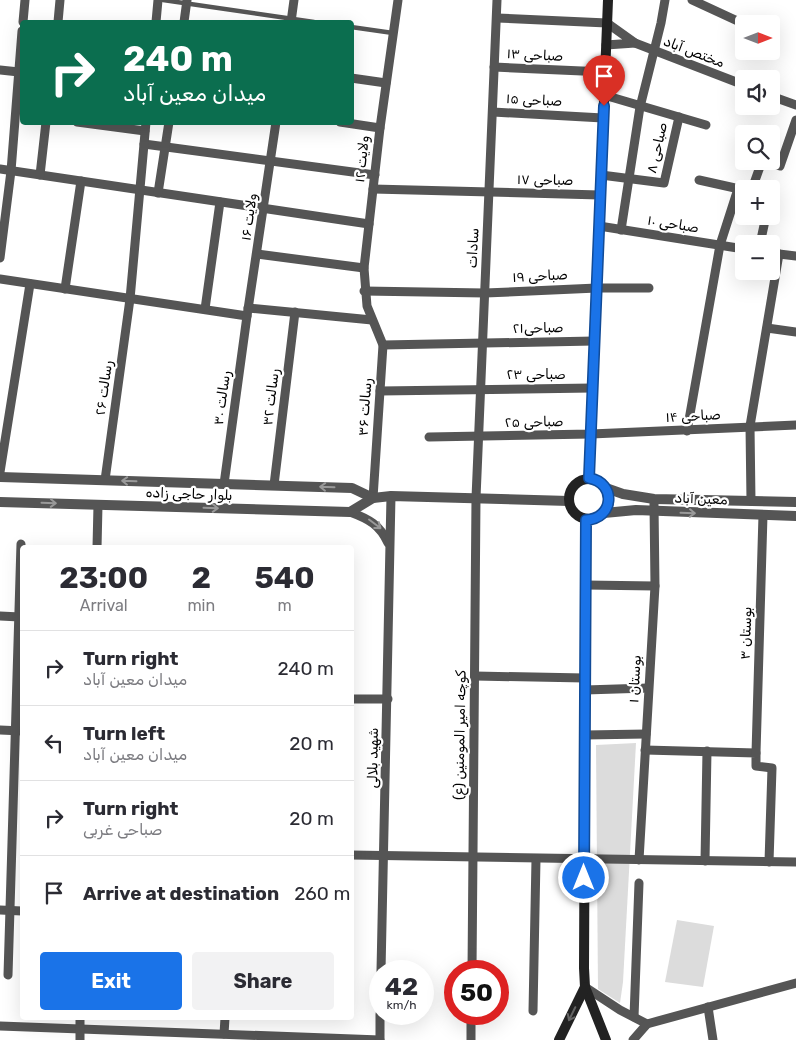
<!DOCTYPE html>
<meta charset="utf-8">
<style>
:root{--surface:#fff;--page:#f2f2f3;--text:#2b2b33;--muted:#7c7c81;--line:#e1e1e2;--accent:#1a73e8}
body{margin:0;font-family:Rubik,"Noto Sans Arabic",sans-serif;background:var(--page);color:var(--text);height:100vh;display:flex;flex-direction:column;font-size:19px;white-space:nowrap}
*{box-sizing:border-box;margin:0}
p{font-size:16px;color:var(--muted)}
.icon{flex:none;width:28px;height:28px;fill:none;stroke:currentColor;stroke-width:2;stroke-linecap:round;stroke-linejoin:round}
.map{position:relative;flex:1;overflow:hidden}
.details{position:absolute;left:20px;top:545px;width:334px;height:475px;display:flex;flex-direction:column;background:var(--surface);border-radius:5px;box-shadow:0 5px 20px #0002}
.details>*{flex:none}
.hud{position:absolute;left:20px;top:20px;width:334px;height:105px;border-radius:5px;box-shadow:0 5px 20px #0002;background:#0b6e4f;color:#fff;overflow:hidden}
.needle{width:32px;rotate:90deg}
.controls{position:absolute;left:735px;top:15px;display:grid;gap:10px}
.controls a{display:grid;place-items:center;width:45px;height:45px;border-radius:5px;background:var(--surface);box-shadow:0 5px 20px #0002;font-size:25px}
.speed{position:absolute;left:369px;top:960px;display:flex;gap:10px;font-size:25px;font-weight:700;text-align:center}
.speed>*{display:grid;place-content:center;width:65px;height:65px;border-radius:50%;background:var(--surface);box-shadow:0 5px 20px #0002;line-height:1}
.speed small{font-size:12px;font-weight:400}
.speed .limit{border:8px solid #d22;background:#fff;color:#111}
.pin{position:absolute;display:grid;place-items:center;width:42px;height:42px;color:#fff;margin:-51px -21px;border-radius:50% 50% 50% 0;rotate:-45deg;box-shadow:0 0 5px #0007}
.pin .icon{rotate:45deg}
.me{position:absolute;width:55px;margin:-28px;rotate:0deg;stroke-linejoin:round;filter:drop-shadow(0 0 4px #0008)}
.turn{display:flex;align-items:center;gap:18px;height:105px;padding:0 20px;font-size:22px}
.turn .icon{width:65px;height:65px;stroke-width:2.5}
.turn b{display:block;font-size:35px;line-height:42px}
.eta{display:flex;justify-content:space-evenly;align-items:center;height:85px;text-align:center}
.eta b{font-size:30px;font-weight:700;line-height:35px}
.primary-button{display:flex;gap:10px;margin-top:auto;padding:10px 20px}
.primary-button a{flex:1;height:58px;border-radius:5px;background:var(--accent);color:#fff;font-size:20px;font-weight:700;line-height:58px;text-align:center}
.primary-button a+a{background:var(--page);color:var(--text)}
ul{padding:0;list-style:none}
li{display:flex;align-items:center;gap:15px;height:75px;padding:0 20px;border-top:1px solid var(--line)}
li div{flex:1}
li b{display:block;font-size:19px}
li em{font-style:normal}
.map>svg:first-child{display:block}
</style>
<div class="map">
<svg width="796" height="1040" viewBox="0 0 796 1040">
<rect width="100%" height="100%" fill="#fff"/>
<!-- green -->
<g fill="#dcdcdc">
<path d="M636 743 623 982 620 1003 598 989 596 745Z"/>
<path d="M677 920 714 926 703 987 665 982Z"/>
</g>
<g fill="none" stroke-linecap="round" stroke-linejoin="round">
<!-- service -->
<g stroke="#555" stroke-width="4.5">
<path d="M163 0 314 22"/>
<path d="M351 27 393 33"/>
</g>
<!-- minor -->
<g stroke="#555" stroke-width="9">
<path d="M692 0 744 24"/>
<path d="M497 18 607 23 635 43 606 45"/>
<path d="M23 22 25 0"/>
<path d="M58 22 60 0"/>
<path d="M156 22 158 0"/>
<path d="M184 22 187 0"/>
<path d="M291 22 294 0"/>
<path d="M635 43 744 85"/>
<path d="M494 67 605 72"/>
<path d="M0 70 19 72"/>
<path d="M351 78 386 83"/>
<path d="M604 95 706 125"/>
<path d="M771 96 796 105"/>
<path d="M493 112 603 118"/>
<path d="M77 122 145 131"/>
<path d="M340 122 380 128"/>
<path d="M144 144 375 175"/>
<path d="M0 169 369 224"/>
<path d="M40 175 46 122"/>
<path d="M601 175 664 183 679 117"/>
<path d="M699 180 744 190"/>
<path d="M373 189 600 195"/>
<path d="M752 189 762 161 780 166 796 120"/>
<path d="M158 193 169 122"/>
<path d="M599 226 744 249"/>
<path d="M621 230 640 107 661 23 665 0"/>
<path d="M760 244 766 216"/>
<path d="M771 253 796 256"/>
<path d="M257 254 364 268"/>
<path d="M0 258 11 171 22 31"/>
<path d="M0 279 247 316"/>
<path d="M65 289 81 181"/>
<path d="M364 291 485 293 597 288H649"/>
<path d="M248 308 372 320"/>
<path d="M205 309 220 202"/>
<path d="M767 328 796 332"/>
<path d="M383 345 594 341"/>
<path d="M380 391 592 388"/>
<path d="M687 431 720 245 738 189"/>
<path d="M429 437 591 434 796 425"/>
<path d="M0 472 30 284"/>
<path d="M105 480 130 299 146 122"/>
<path d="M224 484 247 316 276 122"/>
<path d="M274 485 295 312"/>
<path d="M373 498 383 345 367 306 364 268 380 128 398 0"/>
<path d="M751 501 750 426 779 254"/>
<path d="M350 512C369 519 380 525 388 543"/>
<path d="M97 548 98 505"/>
<path d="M586 585 655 586"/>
<path d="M0 616 20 617"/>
<path d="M475 676 585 678"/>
<path d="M585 690 648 688"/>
<path d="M351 699H388"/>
<path d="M0 730 22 731"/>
<path d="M585 735 646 734"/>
<path d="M645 750 756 753V766L772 768 769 862"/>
<path d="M756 753 763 515"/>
<path d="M351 855 796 862"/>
<path d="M639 860 655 586 654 504"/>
<path d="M705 861 707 751"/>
<path d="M0 910 22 911"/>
<path d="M381 971 391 496"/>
<path d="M472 971 476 498 497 0"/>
<path d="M8 975 21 544"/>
<path d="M585 987 620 1010 647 1024"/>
<path d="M708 1007 713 1040"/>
<path d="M533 1011 536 859"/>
<path d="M634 1017 639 883"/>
<path d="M0 1026 380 1040"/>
<path d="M224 1034 225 1018"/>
<path d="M80 1040V1018"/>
<path d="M380 1040V1014"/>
<path d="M471 1040V1014"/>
<path d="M633 1040 647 1024 796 983"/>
</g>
<!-- tertiary -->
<g stroke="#555" stroke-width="10">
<path d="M0 477 352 488 373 498"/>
<path d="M606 488 623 494 654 499 796 502"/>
<path d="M0 502 350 512 373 498 391 496 569 501"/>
<path d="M604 513 636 510 796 516"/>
</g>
<!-- secondary -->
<g stroke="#222" stroke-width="10">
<circle cx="589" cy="499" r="20"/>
<path d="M589 479 608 0"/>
<path d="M586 520 584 968 585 987 606 1040"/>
<path d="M559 1040 585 987"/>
</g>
</g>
<!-- one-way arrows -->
<defs><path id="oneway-shaft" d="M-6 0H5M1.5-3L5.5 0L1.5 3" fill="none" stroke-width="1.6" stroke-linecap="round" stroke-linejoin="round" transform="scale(1.25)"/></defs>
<g stroke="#999">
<use href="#oneway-shaft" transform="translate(129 481) rotate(-178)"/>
<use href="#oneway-shaft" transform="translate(327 487) rotate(-178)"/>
<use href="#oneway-shaft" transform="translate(49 503) rotate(2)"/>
<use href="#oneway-shaft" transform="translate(211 508) rotate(2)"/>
<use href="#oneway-shaft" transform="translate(688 513) rotate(2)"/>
<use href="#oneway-shaft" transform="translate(375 524) rotate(37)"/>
</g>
<use stroke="#646464" href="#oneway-shaft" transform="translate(572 1014) rotate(116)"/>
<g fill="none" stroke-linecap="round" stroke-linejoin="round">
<!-- route casing -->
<g stroke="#114b97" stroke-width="12">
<path id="route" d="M584 878 586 520C614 519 617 483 589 478L604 106"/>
</g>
<!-- route -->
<use href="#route" stroke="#1a73e8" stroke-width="9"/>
</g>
<g text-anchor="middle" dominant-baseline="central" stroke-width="4.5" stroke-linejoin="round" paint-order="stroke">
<!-- street labels -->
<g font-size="14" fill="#000" stroke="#fff">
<text transform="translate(694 52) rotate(21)">مختص آباد</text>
<text transform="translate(535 55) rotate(3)">صباحی ۱۳</text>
<text transform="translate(534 100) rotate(3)">صباحی ۱۵</text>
<text transform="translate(657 148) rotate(-77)">صباحی ۸</text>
<text transform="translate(362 159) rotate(-84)">ولایت ۱۲</text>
<text transform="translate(545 180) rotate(1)">صباحی ۱۷</text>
<text transform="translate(249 217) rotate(-82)">ولایت ۱۶</text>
<text transform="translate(673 224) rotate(9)">صباحی ۱۰</text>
<text transform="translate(473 248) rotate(-87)">سادات</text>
<text transform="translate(540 276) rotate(-3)">صباحی ۱۹</text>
<text transform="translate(538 328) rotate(-1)">صباحی۲۱</text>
<text x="536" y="374">صباحی ۲۳</text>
<text transform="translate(104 388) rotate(-82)">رسالت ۲۶</text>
<text transform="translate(271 397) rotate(-83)">رسالت ۳۲</text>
<text transform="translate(222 398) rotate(-82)">رسالت ۳۰</text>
<text transform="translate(365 407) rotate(-86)">رسالت ۳۶</text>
<text transform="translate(693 416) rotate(-3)">صباحی ۱۴</text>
<text transform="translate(534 422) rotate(-1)">صباحی ۲۵</text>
<text transform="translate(189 494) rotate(2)">بلوار حاجی زاده</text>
<text transform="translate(701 499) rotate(2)">معین آباد</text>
<text transform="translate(746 633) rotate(-88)">بوستان ۳</text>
<text transform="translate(635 679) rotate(-87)">بوستان ۱</text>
<text transform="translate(460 735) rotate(-89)">کوچه امیر المومنین (ع)</text>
<text transform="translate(373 758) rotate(-89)">شهید بلالی</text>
</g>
</g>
</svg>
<div class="controls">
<a><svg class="needle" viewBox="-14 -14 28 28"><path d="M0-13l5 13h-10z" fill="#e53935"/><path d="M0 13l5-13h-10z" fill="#7c7c81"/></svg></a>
<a><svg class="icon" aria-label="sound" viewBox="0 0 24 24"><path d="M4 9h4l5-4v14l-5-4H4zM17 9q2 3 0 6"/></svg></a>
<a><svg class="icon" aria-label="search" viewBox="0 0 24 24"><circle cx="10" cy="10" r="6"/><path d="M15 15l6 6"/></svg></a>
<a>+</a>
<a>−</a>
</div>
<div class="speed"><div>42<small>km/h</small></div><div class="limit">50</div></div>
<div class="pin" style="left:604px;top:106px;background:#d93025"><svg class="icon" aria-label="arrive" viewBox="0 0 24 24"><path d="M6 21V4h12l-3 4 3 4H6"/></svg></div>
<svg class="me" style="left:584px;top:878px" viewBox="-20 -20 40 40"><circle r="17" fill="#1a73e8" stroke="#fff" stroke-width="3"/><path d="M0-11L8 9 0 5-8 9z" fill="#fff"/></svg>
<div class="hud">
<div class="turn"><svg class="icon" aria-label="right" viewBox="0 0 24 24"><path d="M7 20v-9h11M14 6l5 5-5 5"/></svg><div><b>240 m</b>میدان معین آباد</div></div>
</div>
<section class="details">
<div class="eta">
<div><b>23:00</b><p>Arrival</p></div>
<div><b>2</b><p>min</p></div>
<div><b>540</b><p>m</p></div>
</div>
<ul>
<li><svg class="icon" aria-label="right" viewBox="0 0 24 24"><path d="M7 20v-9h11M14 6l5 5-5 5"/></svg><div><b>Turn right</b><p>میدان معین آباد</p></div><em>240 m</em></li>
<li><svg class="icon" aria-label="left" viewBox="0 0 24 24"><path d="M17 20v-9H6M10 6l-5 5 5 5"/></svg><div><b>Turn left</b><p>میدان معین آباد</p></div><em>20 m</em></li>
<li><svg class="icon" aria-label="right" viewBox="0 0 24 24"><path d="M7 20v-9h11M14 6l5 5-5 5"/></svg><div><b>Turn right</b><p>صباحی غربی</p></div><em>20 m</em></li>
<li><svg class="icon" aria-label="arrive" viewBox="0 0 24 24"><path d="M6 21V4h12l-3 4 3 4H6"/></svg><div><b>Arrive at destination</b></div><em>260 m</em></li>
</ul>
<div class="primary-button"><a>Exit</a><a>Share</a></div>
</section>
</div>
